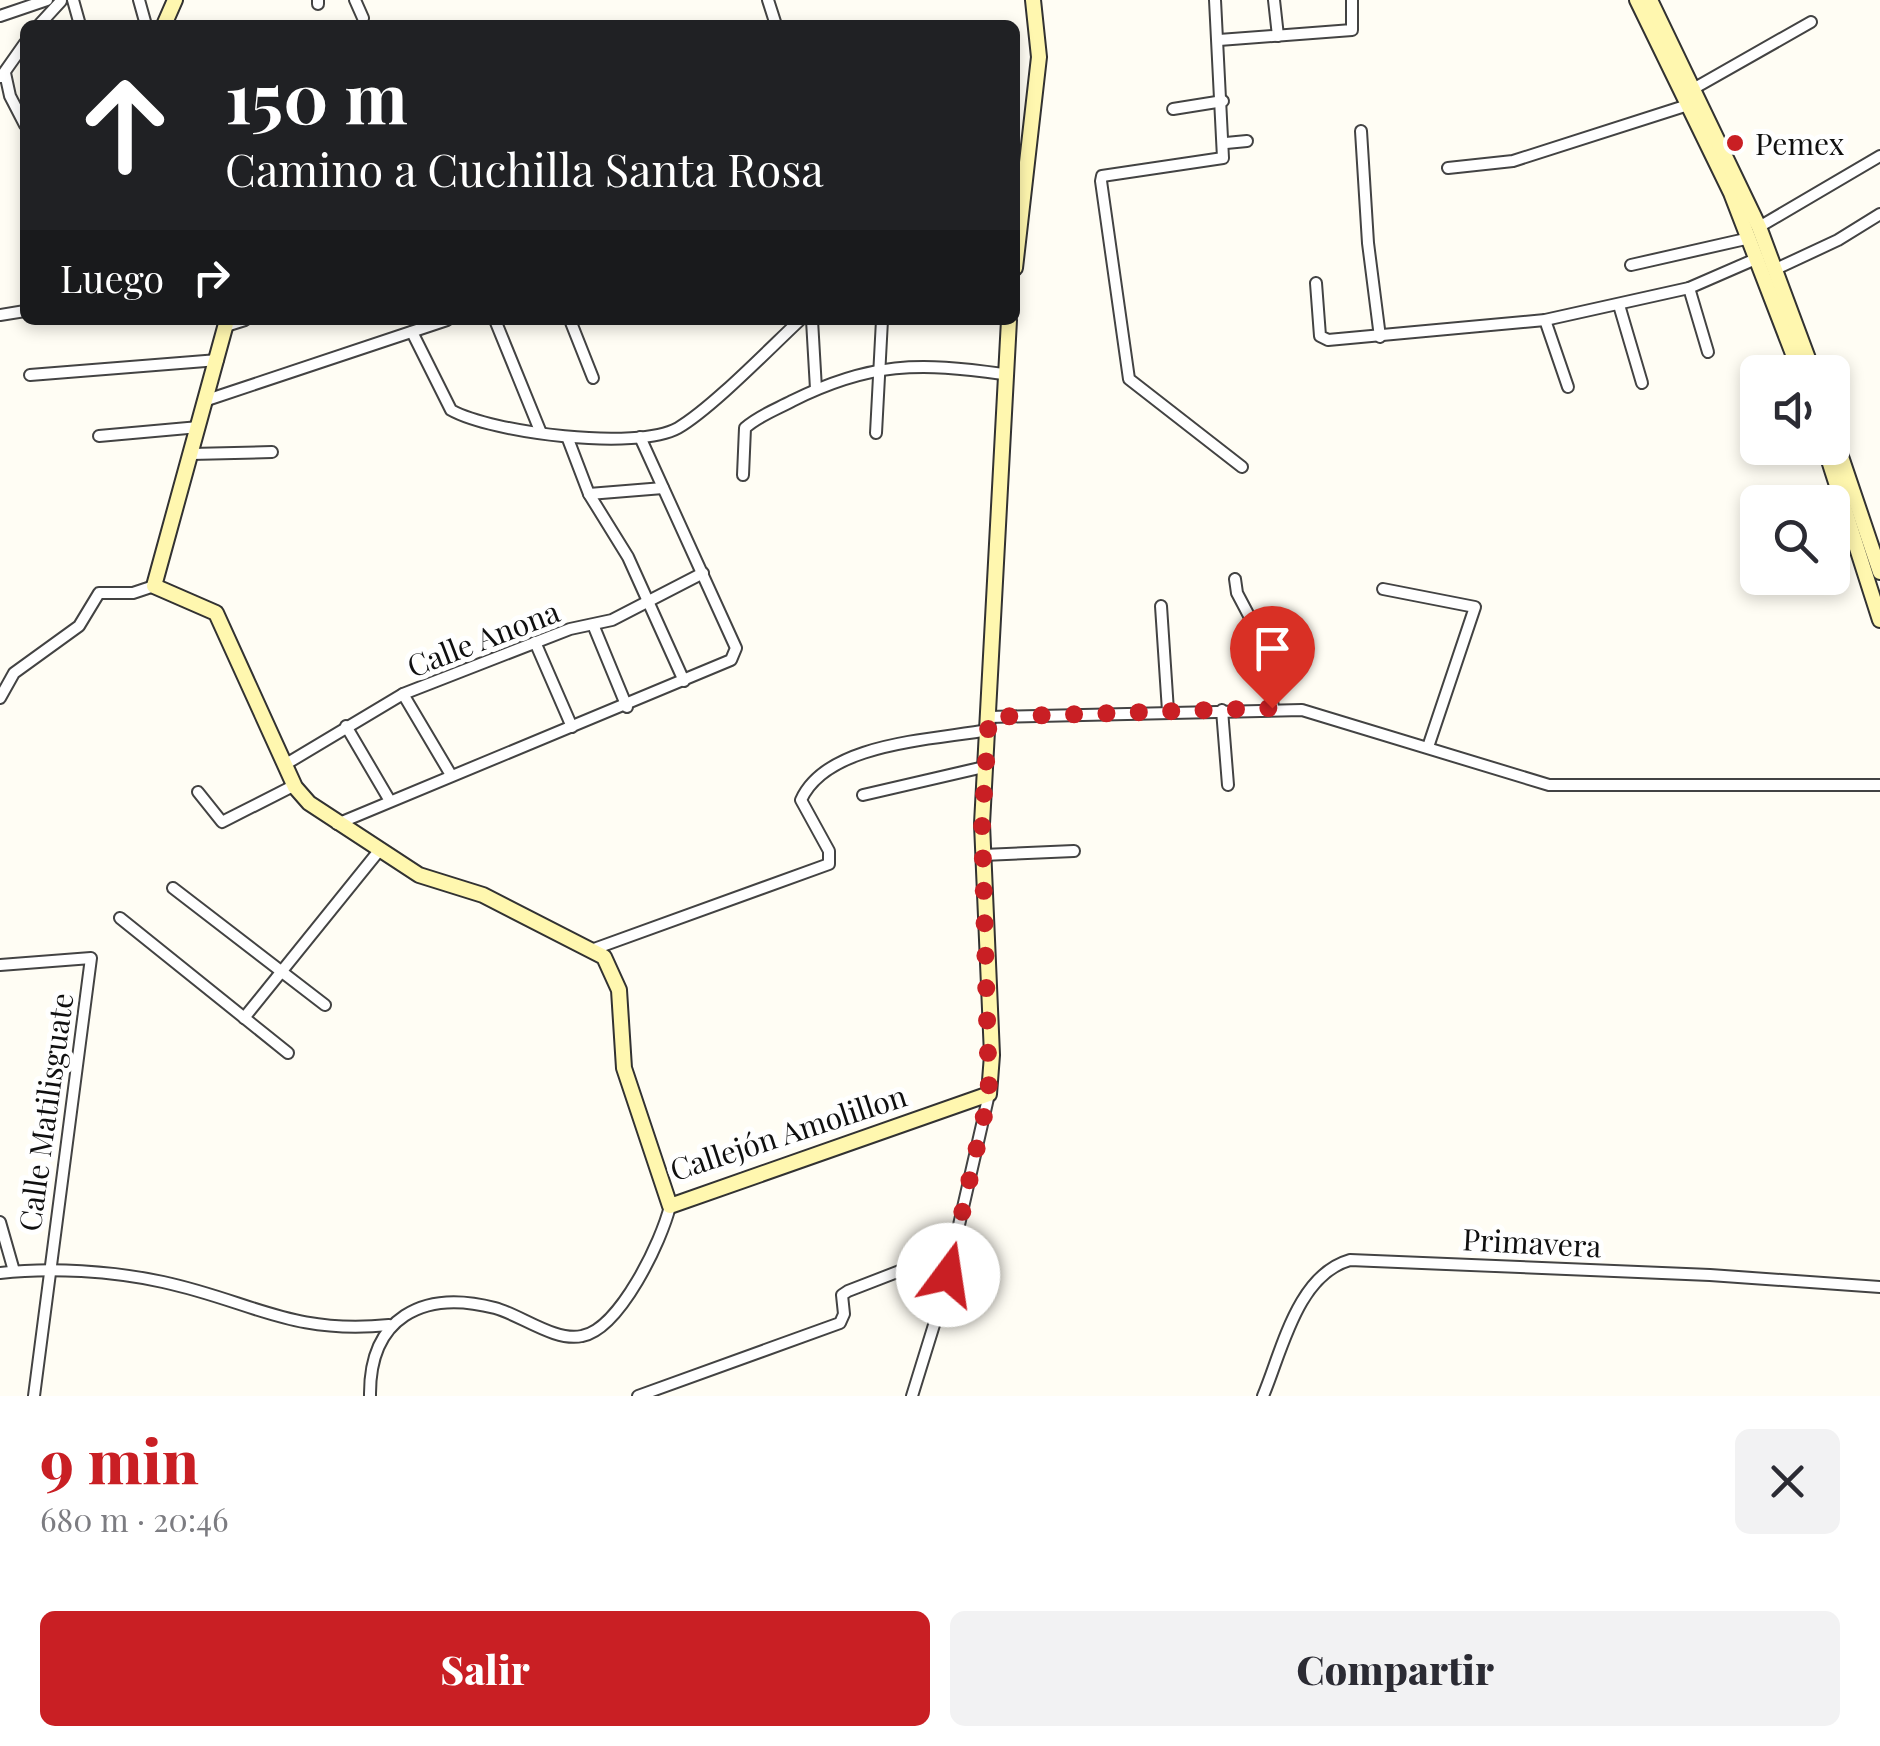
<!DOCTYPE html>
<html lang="es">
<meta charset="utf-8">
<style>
:root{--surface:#fff;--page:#f2f2f3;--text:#2b2b33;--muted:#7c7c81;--accent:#c91f24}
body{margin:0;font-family:"Playfair Display",serif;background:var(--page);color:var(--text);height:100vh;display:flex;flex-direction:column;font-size:38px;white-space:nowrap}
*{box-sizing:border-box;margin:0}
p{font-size:32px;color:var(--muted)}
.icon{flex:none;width:55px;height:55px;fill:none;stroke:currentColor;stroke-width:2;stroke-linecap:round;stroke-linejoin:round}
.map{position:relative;height:1396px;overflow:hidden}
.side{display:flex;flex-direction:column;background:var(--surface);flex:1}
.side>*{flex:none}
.top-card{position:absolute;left:20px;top:20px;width:1000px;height:305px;border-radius:15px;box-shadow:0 5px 15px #0003;background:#202124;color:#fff;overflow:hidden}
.controls{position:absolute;left:1740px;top:355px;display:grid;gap:20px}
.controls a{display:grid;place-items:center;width:110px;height:110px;border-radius:15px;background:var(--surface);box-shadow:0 5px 15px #0003;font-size:50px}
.pin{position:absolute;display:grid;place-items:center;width:85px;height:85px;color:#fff;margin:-102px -42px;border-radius:50% 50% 50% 0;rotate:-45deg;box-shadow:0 0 10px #0007}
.pin .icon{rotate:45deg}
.me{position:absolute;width:110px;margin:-55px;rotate:14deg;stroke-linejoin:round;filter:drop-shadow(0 0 8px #0008)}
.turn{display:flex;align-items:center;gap:35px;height:210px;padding:0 40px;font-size:45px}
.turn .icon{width:130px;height:130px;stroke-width:2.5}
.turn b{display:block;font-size:70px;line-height:85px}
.then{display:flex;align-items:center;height:95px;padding:0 40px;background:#0003;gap:20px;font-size:38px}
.round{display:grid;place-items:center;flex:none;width:105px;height:105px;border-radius:15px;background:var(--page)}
.overview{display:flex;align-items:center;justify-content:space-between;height:170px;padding:0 40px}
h1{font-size:60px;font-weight:800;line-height:75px;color:var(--accent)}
.action{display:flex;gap:20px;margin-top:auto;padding:20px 40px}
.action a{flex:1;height:115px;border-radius:15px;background:var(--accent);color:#fff;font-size:40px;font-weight:800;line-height:115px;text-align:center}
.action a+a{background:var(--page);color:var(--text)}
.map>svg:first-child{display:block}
</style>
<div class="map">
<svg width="1880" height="1396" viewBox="0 0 1880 1396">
<rect width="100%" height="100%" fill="#fffdf4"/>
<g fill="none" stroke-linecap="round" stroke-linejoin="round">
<!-- street casing -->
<g stroke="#434343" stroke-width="14">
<g id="street">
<path d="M73 0 80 25"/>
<path d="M139 0 146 25"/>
<path d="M355 0 363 18"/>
<path d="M768 0 776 25"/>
<path d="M1215 0 1223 158 1102 176 1101 181 1129 379 1242 467"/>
<path d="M1274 0 1278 36"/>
<path d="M318 4V0"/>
<path d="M0 16 47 0"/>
<path d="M39 25 61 1"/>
<path d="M1219 40 1352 30V0"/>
<path d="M5 73 10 96 25 125"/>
<path d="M1 77 25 43"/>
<path d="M1693 89 1811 22"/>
<path d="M1173 109 1223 101"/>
<path d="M1361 131 1368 243 1380 337"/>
<path d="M1226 143 1247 141"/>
<path d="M1448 168 1513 161 1688 105"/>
<path d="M1759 227 1880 156"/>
<path d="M1631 265 1750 238"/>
<path d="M1776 269 1838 240 1880 214"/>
<path d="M1316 283 1320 336 1328 340 1545 320 1689 288 1758 258"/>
<path d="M1689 288 1708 352"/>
<path d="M1619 305 1642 383"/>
<path d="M0 315 25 311"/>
<path d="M495 320 541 433"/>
<path d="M570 320 593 378"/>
<path d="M812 320 816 389"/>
<path d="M1545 320 1568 387"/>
<path d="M226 326 245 320"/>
<path d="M412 332 451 410C492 433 637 451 678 428 712 408 769 349 800 320"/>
<path d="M30 375 218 360"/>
<path d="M207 400 447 320"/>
<path d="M876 433 882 320"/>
<path d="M99 436 199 427"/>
<path d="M568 439 589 494 628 557 684 681"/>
<path d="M191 454 272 452"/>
<path d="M743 475 745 428C758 416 777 409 792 401 870 362 919 362 1003 374"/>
<path d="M589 494 663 488"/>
<path d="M1235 579 1237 593 1266 648 1273 708"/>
<path d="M1383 589 1475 607 1428 747"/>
<path d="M1161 606 1168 711"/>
<path d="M594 627 627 707"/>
<path d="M535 642 572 727"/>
<path d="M403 694 451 775"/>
<path d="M0 698 14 673 79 626 99 593H133L154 586"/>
<path d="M1222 710 1228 785"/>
<path d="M989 717 1302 710 1549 785H1880"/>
<path d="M346 726 390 801"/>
<path d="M286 764 403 694 570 629 612 620 703 573"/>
<path d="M198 792 222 822 295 785"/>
<path d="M863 795 984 767"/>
<path d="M337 824 731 660 736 648 640 437"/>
<path d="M983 855 1074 851"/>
<path d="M173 888 325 1005"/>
<path d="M120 918 288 1053"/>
<path d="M594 949 829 864V851L801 800C827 742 934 740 988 730"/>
<path d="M0 965 91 958 34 1396"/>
<path d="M244 1018 378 852"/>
<path d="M0 1222 14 1271"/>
<path d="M0 1273C51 1267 112 1271 163 1282 251 1301 291 1335 389 1325"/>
<path d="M370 1396C369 1318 422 1289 495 1308 521 1315 555 1342 582 1336 620 1329 662 1240 670 1206"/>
<path d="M638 1396 840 1323 844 1314 842 1295 848 1291 954 1250"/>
<path d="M912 1396 942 1299 989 1094"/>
<path d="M1263 1396C1282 1351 1297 1275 1350 1260L1710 1275 1880 1287"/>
</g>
</g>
<!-- secondary casing -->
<g stroke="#323232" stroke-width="18">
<g id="secondary">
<path d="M1637 0 1731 193 1800 372"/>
<path d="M1650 0 1759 227 1813 372"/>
<path d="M164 25 175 0"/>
<path d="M1015 268 1039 57 1033 0"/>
<path d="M227 320 154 586 216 613 295 787 309 803 419 875 483 895 604 957 619 990 624 1068 670 1206 989 1094 992 1055 982 824 1009 320"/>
<path d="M1832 430 1880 572"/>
<path d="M1825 448 1880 620"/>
</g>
</g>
<!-- street -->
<use href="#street" stroke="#fff" stroke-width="10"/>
<!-- secondary -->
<use href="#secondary" stroke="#fff7af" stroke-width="14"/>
</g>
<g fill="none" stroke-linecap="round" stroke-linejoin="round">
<!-- route -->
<path stroke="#c91f24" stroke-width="18" stroke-dasharray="0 32.4" d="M948 1275 989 1094 982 824 989 717 1272 708"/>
</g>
<!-- markers -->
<circle fill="#c91f24" stroke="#fff" stroke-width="4" cx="1735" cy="143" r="10"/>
<g text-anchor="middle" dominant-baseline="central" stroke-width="10" stroke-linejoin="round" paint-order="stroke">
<!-- poi labels -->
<g font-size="30" fill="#101010" stroke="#fff" text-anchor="start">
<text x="1755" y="143">Pemex</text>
</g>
<!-- street labels -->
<g font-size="30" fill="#101010" stroke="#fff">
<text transform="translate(483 638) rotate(-21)">Calle Anona</text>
<text transform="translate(45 1112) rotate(-82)">Calle Matilisguate</text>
<text transform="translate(788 1132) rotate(-18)">Callejón Amolillon</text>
<text transform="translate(1532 1242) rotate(3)">Primavera</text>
</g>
</g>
</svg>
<div class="controls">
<a><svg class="icon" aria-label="sound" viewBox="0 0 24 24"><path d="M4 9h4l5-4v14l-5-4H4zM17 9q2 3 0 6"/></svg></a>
<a><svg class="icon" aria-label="search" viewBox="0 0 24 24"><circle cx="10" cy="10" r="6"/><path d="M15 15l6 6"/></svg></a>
</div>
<div class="pin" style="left:1272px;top:708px;background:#d93025"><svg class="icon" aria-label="arrive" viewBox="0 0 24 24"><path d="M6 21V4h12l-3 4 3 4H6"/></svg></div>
<svg class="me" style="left:948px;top:1275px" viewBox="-20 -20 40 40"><circle r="19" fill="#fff"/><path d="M0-13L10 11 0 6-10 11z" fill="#c91f24"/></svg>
<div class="top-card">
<div class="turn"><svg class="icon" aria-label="ahead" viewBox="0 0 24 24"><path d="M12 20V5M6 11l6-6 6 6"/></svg><div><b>150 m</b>Camino a Cuchilla Santa Rosa</div></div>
<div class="then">Luego<svg class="icon" aria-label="right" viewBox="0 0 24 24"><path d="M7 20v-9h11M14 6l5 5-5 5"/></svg></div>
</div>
</div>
<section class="side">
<div class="overview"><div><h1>9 min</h1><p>680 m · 20:46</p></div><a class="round"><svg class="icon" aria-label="close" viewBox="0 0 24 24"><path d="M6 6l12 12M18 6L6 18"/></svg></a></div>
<div class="action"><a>Salir</a><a>Compartir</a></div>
</section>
